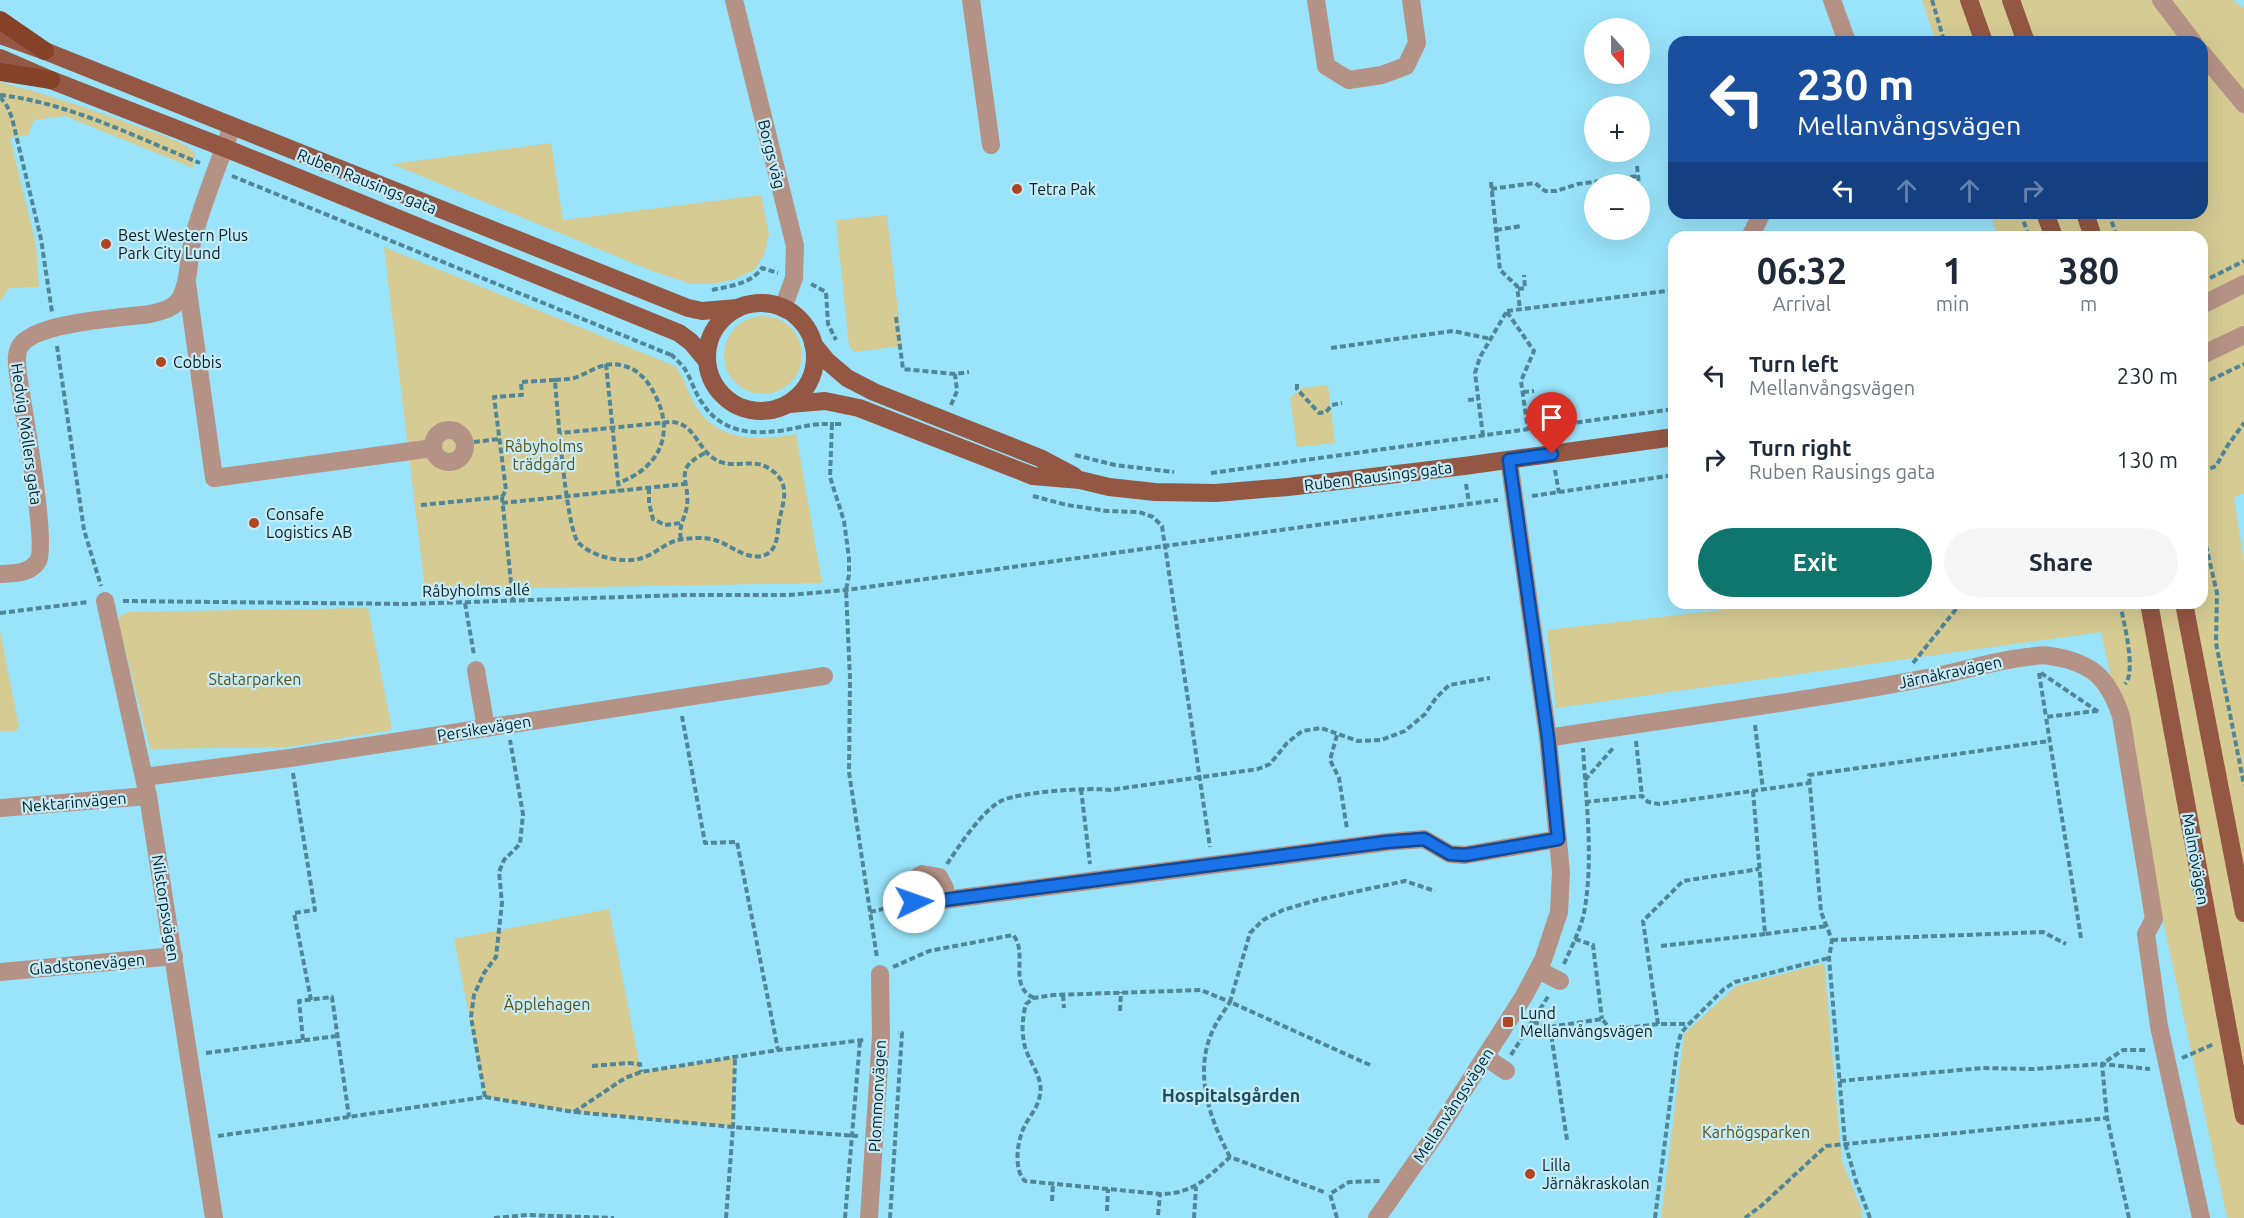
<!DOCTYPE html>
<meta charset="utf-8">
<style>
:root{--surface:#fff;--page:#f6f6f7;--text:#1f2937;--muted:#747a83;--accent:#0f766e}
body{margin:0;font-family:Ubuntu,sans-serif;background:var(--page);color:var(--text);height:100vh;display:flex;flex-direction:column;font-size:22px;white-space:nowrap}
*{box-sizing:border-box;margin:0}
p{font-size:20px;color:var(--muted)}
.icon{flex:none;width:33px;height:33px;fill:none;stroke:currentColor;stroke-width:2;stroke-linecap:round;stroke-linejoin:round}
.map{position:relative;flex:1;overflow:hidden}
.drawer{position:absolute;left:1668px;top:231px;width:540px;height:378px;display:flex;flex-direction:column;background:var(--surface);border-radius:18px;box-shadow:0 6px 24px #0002}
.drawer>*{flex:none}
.guide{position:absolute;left:1668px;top:36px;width:540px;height:183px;border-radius:18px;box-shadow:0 6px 24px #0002;background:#1a4fa0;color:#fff;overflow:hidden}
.needle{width:39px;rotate:159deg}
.tools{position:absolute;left:1584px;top:18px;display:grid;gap:12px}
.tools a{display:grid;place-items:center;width:66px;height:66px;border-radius:50%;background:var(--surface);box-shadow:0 6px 24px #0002;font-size:30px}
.pin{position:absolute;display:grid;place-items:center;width:51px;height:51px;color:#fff;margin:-62px -26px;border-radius:50% 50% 50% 0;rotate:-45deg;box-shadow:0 0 6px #0007}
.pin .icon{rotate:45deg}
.me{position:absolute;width:66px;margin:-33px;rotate:87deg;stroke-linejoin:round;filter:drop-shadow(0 0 4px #0008)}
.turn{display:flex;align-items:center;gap:21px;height:126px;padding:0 30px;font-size:27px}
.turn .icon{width:78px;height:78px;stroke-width:2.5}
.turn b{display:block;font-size:42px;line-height:51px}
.lanes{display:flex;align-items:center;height:57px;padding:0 30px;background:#0003;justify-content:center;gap:30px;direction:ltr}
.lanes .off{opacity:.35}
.eta{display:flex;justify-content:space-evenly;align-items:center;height:102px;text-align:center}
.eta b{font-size:36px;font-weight:700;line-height:42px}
.primary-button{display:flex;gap:12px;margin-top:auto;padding:12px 30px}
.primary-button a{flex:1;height:69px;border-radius:36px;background:var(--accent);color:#fff;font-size:24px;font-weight:700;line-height:69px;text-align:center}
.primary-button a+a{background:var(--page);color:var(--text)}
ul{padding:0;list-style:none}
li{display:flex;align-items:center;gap:18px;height:84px;padding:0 30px}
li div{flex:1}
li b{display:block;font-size:22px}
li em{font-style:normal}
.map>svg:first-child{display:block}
</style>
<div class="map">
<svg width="2244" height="1218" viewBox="0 0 2244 1218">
<rect width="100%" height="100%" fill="#99e4fb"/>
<!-- green -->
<g fill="#d5cb93">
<path d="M1922 0H2233L2244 8V493L2234 498 2244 562V1218H2227L2101 632 1556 708 1547 630 1784 603H2202V237H1998L1990 213H2202V42H1936Z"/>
<path d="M0 82C47 94 91 109 136 126 155 133 180 139 195 153L193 168 65 116 34 120 28 135 10 138 36 245 39 287 9 288 0 301Z"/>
<path d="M551 143 563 220 761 195 769 234 764 255 754 270 735 279 712 284H691L652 271 392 164Z"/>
<path d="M887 215 902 346 854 352 849 346 836 220Z"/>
<path d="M384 247 675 366C686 379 688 395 697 408 719 442 761 441 796 434L822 583 425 590Z"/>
<circle cx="763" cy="355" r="39"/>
<path d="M1328 385 1335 443 1297 447 1290 398 1302 388Z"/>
<path d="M368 608 392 730 287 747 150 749 119 625V616L129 612Z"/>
<path d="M0 631 19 727 16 731H0Z"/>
<path d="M609 909 641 1072 735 1057 733 1127 574 1112 485 1097 454 939Z"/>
<path d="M1824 963 1842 1161 1861 1208 1862 1218H1661L1684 1034 1736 986Z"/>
</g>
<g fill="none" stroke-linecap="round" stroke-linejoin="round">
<!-- path -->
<g stroke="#508697" stroke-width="4" stroke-dasharray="6 3" stroke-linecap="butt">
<path d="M1932 0 1943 37 1948 42"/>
<path d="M0 95C70 103 135 137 200 163"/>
<path d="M0 97 7 106 12 118 41 239 52 312"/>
<path d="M1637 166 1639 184"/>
<path d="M232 176 671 355"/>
<path d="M1491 182 1500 270 1517 286 1520 309"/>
<path d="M1640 185 1642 211"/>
<path d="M1491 189 1535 183 1545 191H1556L1578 184 1638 176"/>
<path d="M2021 213 2029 237"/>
<path d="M2109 213 2117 237"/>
<path d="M1496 230 1521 226"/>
<path d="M2202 282 2244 261"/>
<path d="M811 284 826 292 828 324 836 340"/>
<path d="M1518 289 1525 288 1524 275"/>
<path d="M712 290C730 286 751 284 762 268L778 273"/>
<path d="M1507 311 1674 290"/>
<path d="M1507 312 1534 351 1521 381 1528 430"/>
<path d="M896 317 903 369 955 374 969 372"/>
<path d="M57 346 84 530 101 586"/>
<path d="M1331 348 1453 331 1491 339"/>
<path d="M671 354C675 359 682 364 686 371 692 381 695 394 703 404 720 430 748 435 777 431 797 429 810 423 832 424V422"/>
<path d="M606 364 619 491"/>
<path d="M555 380C562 379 570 380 577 377 594 370 605 360 624 366 638 369 648 381 654 393 676 433 660 468 618 483"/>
<path d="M1297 384V389L1319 413 1326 412 1332 405 1342 403"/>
<path d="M2202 384 2244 364"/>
<path d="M1523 392 1534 391"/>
<path d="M1468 400 1478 399"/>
<path d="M951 405 957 391 955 374"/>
<path d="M841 424H832L830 477 844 521 849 558V575L846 590 850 678 849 772 877 958"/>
<path d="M1483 436 1475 373 1480 357 1507 311"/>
<path d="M465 443 499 439"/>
<path d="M1075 455 1115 465 1174 472"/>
<path d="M1555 470 1559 493"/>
<path d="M2202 472 2216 466 2228 445 2244 423"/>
<path d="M1211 473 1674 409"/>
<path d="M1466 484 1469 503"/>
<path d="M649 488V503L653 519 665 525 681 523"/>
<path d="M1033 496 1067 505 1107 511 1139 512 1153 517 1162 526 1210 847"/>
<path d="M1532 496 1674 475"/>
<path d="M502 497 506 490 494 397 522 395 521 382 555 380C557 406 566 527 578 542 591 557 624 564 642 558 657 553 667 541 683 539 693 538 705 537 715 540 731 545 744 559 762 556 778 552 777 535 779 522 783 501 792 484 770 469 755 458 736 468 721 462 697 454 697 422 670 422L560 433"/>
<path d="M502 503 684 484"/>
<path d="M421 505 502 497 513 601"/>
<path d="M2202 528 2217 593 2216 643 2244 785"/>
<path d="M681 539C678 527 685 518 687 506 690 478 672 470 705 453"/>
<path d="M123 601 408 604 684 595H789L846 590 1498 500"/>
<path d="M465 603 474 655"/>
<path d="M2120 603C2123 620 2137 671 2125 684"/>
<path d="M0 613 89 602"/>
<path d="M1913 663 1961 603"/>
<path d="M2039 673 2046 717"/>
<path d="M2041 673 2100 713"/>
<path d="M682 716 705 843 737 842 778 1050"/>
<path d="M1755 725 1763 790"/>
<path d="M1337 735 1330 760 1339 778 1347 829"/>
<path d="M1636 741 1642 796"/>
<path d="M293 773 315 910 294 913 311 1000"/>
<path d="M1585 780 1614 747"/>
<path d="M1081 789 1090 864"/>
<path d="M1753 791 1765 934 1827 926"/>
<path d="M1585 802 1642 796 1648 802 1659 804 1809 783"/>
<path d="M947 864C959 846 983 809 1003 800 1023 792 1088 787 1110 790L1258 769 1270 764 1287 743 1302 731 1321 728 1358 741 1381 740 1405 731 1425 714 1436 698 1449 685 1490 678"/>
<path d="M870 912 896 906"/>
<path d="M2081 938 2046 717 2096 711"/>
<path d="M1575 939 1593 945 1602 1019"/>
<path d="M1832 940 2043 932 2066 944"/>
<path d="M1661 946 1765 934"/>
<path d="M1564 964C1571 948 1580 931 1584 913 1594 860 1586 802 1583 748"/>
<path d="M893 967 929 951 1013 935C1029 953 1007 986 1034 998"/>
<path d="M1063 995 1064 1008"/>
<path d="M1120 1011 1121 992"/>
<path d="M1533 1022 1550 1027 1602 1019 1611 1030 1658 1024H1688"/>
<path d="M1658 1024 1643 921 1683 881 1759 869"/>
<path d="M1550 1027 1567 1140"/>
<path d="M303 1040 299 1001 332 997 349 1117"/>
<path d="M206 1053 337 1036"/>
<path d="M1511 1055 1549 995"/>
<path d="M2182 1058 2214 1044"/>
<path d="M1370 1065 1230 1002 1250 933 1263 920 1283 910 1317 900 1405 881 1435 891"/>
<path d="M592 1066 629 1063 640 1064 641 1072"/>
<path d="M1840 1081 1982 1068 2033 1069 2102 1064 2150 1069"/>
<path d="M485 1097 471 1017 474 995 484 973 496 957 502 903 499 872 504 860 520 844 523 814 510 740"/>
<path d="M575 1112 733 1127 858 1136"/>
<path d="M218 1136 485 1097 574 1112 625 1078 641 1072 778 1050 864 1040"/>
<path d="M1230 1157C1209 1118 1192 1069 1215 1026 1219 1018 1225 1010 1230 1002L1201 990 1053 995 1034 998 1026 1004C1022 1018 1021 1036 1026 1050 1032 1067 1045 1080 1039 1099 1036 1111 1026 1120 1022 1132 1017 1145 1014 1171 1025 1181L1160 1194C1193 1194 1207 1178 1230 1157L1324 1192"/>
<path d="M1052 1201 1053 1183"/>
<path d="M1107 1211 1108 1189"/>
<path d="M1158 1215 1160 1194"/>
<path d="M494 1218 527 1215 614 1218"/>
<path d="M726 1218 733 1127 735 1057"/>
<path d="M845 1218 860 1041"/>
<path d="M890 1218 902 1033H898"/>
<path d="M1194 1218 1196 1187"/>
<path d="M1337 1218 1330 1194 1349 1182 1381 1181"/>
<path d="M1655 1218 1677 1049 1681 1033 1689 1024 1724 989 1735 982 1829 958"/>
<path d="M1745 1218 1761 1206 1826 1146 2107 1118"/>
<path d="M1870 1218 1856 1181 1845 1143 1829 958 1832 940 1821 912 1809 775 2049 741"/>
<path d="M2129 1218 2107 1118 2102 1064 2123 1050H2146"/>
</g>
<!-- minor -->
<g stroke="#b59286" stroke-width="18">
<path d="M734 0 795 246 794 278 783 308"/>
<path d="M971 0 991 145"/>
<path d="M1316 0 1326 66 1349 80 1382 75 1406 66 1417 43 1411 0"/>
<path d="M1832 0 1847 42"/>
<path d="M2161 0 2193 42"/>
<path d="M2202 53 2244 104"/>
<path d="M1750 237 1762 213"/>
<path d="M187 283 214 478 433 448"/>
<path d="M2202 305 2244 284"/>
<path d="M2202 355 2244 335"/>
<circle cx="449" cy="446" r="16"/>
<path d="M0 574C13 573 30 574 38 561 48 545 22 402 18 374 17 365 15 355 20 346 35 322 121 318 150 314 162 311 174 309 181 297 190 280 188 258 193 239 203 201 219 164 232 126"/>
<path d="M105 601 148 796 214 1218"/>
<path d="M476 670 486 728"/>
<path d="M1548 738C1672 718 1797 703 1921 679 1957 673 1991 661 2027 657 2035 656 2043 654 2050 656 2091 662 2108 677 2121 716L2154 919 2146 934 2159 1026 2201 1218"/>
<path d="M144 777 290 758 824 676"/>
<path d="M0 808 148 796"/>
<path d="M944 900 926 905 914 902 908 892 911 881 922 874 939 877 945 888 944 900 1387 842 1424 839 1450 854 1465 855 1558 839"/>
<path d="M1538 970 1560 981"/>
<path d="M0 972 174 956"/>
<path d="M1485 1057 1506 1071"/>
<path d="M869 1218 881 1035 880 974"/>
<path d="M1377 1218 1437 1132 1524 996 1543 960 1559 912 1561 872 1548 738 1509 460"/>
</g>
<!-- major -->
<g stroke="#945743" stroke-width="18">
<path d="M1969 0 1984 42"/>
<path d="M2011 0 2026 42"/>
<path d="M0 35 45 51 688 308 702 311 738 308"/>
<path d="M0 58 51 80 225 148 679 333 691 342 707 361"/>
<path d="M2045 213 2054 237"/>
<path d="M2085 213 2093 237"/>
<circle cx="761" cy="357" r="54"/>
<path d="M813 344 826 360 847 378 874 392 1040 458 1074 476"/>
<path d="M789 404 825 401 859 408 1033 476 1080 480 1109 487 1155 492 1216 493 1288 487 1464 466 1674 437"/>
<path d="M2149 603 2244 1116"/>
<path d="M2184 603 2244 913"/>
</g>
<!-- highway -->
<g stroke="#864129" stroke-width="18">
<path d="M0 20 45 51"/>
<path d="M0 72 51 80"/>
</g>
</g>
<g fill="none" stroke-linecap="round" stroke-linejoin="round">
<!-- route casing -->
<g stroke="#114b97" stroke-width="15">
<path id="route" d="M914 902 926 905 944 900 1386 842 1424 839 1450 854 1465 855 1558 839 1548 738 1509 460 1552 454"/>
</g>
<!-- route -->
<use href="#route" stroke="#1a73e8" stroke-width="10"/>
</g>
<!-- markers -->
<g fill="#ae4721" stroke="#c7ebf6" stroke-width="2">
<circle cx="1017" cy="189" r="6"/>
<circle cx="106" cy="244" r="6"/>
<circle cx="161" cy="362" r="6"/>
<circle cx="254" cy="523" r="6"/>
<rect x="1502" y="1016" width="12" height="12" rx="3"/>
<circle cx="1530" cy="1174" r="6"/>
</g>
<g text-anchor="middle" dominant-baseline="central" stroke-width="4.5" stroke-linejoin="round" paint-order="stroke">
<!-- street labels -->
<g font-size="16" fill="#02222b" stroke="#c7ebf6">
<text transform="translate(772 154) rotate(76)">Borgs väg</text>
<text transform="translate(367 181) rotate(22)">Ruben Rausings gata</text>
<text transform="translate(27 434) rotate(82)">Hedvig Möllers gata</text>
<text transform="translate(1378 476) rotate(-7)">Ruben Rausings gata</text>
<text transform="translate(476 590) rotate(-1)">Råbyholms allé</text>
<text transform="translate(1950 672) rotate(-12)">Järnåkravägen</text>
<text transform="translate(484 728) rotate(-9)">Persikevägen</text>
<text transform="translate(74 802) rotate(-5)">Nektarinvägen</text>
<text transform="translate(2196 859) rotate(80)">Malmövägen</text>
<text transform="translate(166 908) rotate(81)">Nilstorpsvägen</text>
<text transform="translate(87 964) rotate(-5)">Gladstonevägen</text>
<text transform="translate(877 1096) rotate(-87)">Plommonvägen</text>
<text transform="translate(1453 1105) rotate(-57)">Mellanvångsvägen</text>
</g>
<!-- poi labels -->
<g font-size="16" fill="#02222b" stroke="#c7ebf6" text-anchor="start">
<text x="1029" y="189">Tetra Pak</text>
<text x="118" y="235">Best Western Plus<tspan x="118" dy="18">Park City Lund</tspan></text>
<text x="173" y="362">Cobbis</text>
<text x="266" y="514">Consafe<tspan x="266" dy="18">Logistics AB</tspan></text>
<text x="1520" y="1013">Lund<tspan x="1520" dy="18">Mellanvångsvägen</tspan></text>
<text x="1542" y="1165">Lilla<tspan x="1542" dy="18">Järnåkraskolan</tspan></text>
</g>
<!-- park labels -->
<g font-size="16" fill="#5b5114" stroke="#c7ebf6">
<text x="544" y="446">Råbyholms<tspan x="544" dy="18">trädgård</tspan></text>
<text x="255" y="679">Statarparken</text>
<text x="547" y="1004">Äpplehagen</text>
<text x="1756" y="1132">Karhögsparken</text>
</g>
<!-- neighbourhood labels -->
<g font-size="18" font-weight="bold" fill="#1b515f" stroke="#c7ebf6">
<text x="1231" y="1095">Hospitalsgården</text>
</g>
</g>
</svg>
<div class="tools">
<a><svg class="needle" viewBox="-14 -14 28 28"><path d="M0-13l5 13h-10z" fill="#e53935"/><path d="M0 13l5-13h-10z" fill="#747a83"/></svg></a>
<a>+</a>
<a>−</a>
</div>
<div class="pin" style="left:1552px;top:454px;background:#d93025"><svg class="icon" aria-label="arrive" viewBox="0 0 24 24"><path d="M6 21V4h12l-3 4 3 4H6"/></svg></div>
<svg class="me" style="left:914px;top:902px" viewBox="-20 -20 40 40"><circle r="19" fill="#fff"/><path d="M0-13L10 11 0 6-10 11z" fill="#1a73e8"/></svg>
<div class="guide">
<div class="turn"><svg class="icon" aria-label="left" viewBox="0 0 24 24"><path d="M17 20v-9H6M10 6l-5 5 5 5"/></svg><div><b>230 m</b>Mellanvångsvägen</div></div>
<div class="lanes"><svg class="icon" aria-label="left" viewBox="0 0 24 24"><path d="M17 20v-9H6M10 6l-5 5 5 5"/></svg><svg class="icon off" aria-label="ahead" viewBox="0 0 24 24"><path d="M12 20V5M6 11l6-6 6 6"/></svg><svg class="icon off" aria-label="ahead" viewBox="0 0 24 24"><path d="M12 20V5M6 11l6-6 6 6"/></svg><svg class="icon off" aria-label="right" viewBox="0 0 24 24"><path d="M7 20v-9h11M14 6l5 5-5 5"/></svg></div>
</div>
<section class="drawer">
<div class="eta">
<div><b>06:32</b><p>Arrival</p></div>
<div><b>1</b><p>min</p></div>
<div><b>380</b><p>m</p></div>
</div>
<ul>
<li><svg class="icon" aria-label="left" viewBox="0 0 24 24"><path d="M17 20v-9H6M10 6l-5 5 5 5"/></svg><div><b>Turn left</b><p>Mellanvångsvägen</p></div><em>230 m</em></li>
<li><svg class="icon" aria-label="right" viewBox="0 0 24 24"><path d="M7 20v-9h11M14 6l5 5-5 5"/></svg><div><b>Turn right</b><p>Ruben Rausings gata</p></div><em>130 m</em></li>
</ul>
<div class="primary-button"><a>Exit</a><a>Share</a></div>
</section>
</div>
